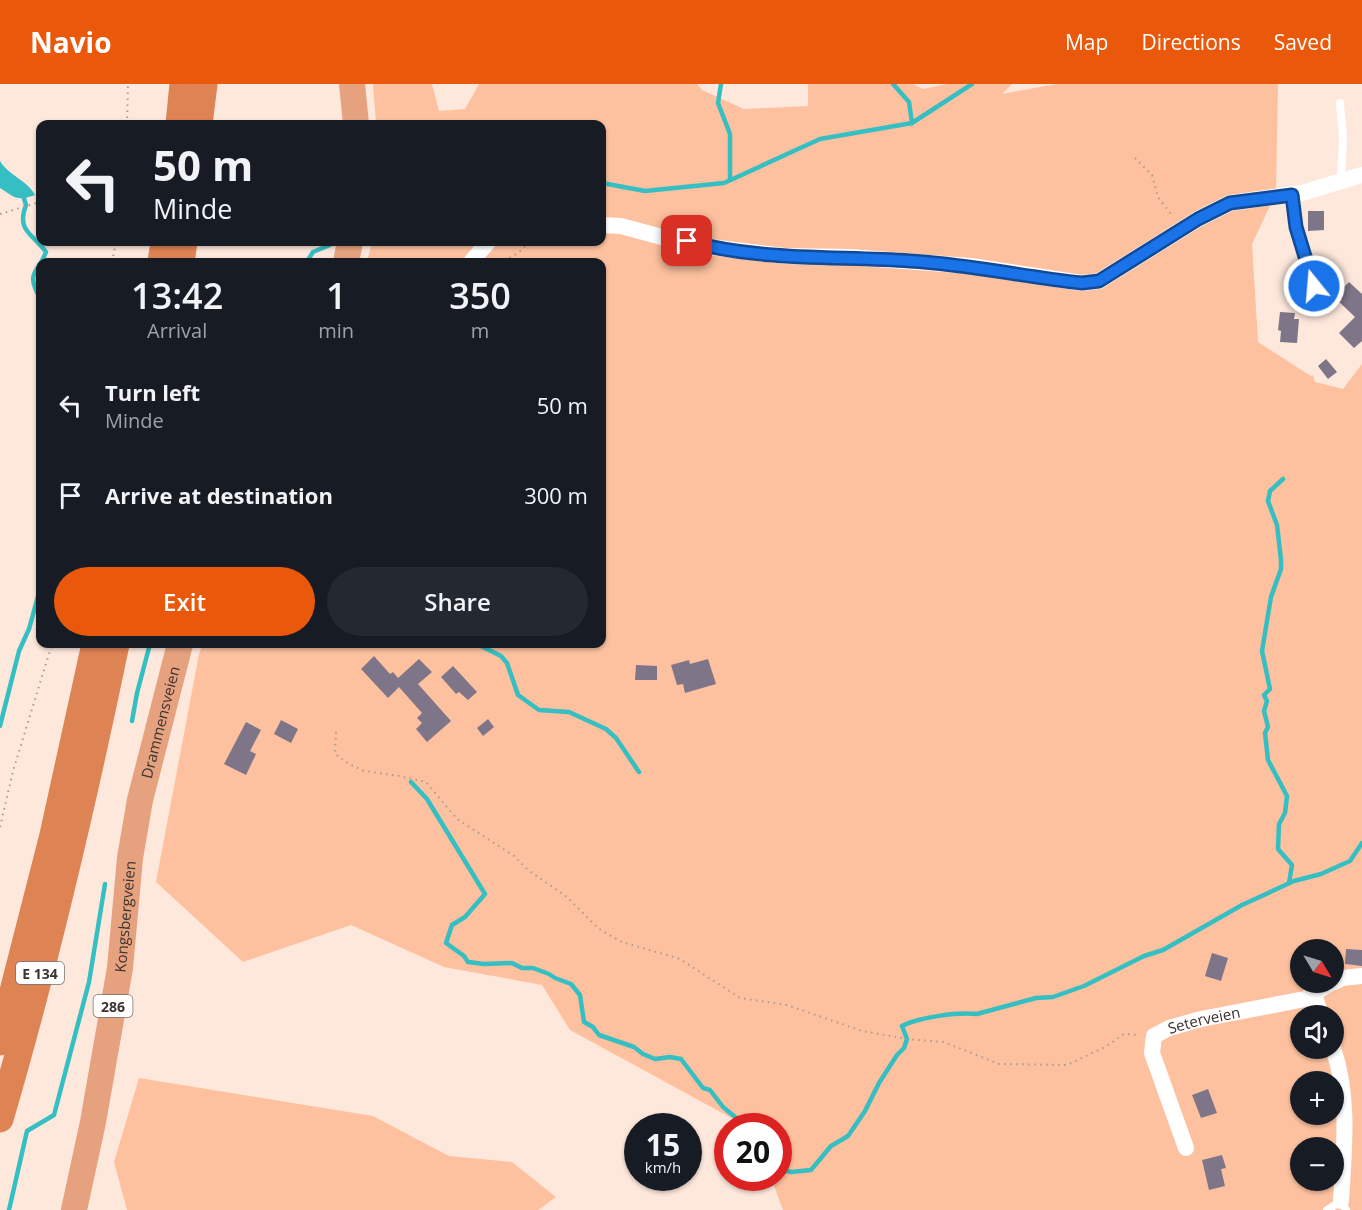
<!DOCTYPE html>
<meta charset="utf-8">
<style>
:root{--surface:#171b24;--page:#242831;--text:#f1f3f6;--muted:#9ea1a6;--accent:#ea580c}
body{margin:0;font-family:"Open Sans",sans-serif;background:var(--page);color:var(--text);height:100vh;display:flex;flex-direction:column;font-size:22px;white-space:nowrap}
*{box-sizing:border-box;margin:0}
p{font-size:20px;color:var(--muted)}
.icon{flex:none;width:33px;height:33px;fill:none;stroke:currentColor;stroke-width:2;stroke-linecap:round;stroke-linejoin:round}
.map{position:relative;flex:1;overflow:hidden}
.panel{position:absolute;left:36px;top:174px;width:570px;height:390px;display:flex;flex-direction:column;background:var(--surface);border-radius:12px;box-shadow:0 2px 4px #0004}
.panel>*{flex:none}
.top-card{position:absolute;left:36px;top:36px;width:570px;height:126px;border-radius:12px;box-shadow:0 2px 4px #0004;background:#171b24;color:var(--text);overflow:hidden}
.needle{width:39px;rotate:128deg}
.tools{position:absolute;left:1290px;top:855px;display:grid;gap:12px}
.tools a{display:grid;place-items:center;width:54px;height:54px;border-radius:50%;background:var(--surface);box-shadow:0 2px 4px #0004;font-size:30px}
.speed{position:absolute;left:624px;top:1029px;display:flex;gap:12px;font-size:30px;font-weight:700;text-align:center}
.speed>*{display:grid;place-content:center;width:78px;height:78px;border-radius:50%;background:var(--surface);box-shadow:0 2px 4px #0004;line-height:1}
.speed small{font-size:15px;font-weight:400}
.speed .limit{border:9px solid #d22;background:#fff;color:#111}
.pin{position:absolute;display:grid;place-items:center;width:51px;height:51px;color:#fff;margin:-26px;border-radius:12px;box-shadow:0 3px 9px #0006}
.me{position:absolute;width:66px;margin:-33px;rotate:343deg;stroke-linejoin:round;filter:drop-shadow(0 0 4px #0008)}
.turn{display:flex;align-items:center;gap:21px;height:126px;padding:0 18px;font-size:27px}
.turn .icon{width:78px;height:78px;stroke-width:2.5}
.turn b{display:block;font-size:42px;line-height:51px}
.eta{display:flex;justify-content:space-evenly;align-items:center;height:102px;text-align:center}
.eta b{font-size:36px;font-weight:600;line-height:42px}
.primary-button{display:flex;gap:12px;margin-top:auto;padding:12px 18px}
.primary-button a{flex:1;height:69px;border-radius:36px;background:var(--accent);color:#fff;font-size:24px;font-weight:600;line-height:69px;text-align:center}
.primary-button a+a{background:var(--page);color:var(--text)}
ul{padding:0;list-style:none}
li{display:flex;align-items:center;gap:18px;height:90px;padding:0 18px}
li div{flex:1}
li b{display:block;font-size:22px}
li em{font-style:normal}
header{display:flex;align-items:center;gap:36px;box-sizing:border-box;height:84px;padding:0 30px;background:var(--accent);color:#fff}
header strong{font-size:28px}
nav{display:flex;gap:33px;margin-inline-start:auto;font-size:21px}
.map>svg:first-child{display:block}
</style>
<header>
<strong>Navio</strong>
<nav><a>Map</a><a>Directions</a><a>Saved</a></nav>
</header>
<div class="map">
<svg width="1362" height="1126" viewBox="0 0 1362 1126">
<rect width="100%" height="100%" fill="#fee8dc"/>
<!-- green -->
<g fill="#fdc19f" fill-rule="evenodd">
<path d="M373 0H432L439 27 465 25 479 0H697L702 6 744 25 808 22V0H913L923 5 947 0H1012L1002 10 1056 0H1278L1276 109 1252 160 1258 258 1311 292 1313 291 1315 298 1343 305 1362 280V1126H783L771 1094H778V1042H746L570 946 542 901 444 883 351 841 243 878 156 798 199 570 203 560H602V178H367L372 158H602V40H376ZM1300 866H1334V898H1300ZM1300 932H1334V964H1300ZM1300 998H1334V1030H1300ZM1300 1064H1334V1096H1300Z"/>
<path d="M139 994 373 1032 449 1072 512 1078 556 1113 538 1126H127L114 1078Z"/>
</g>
<!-- water -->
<path fill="#35bfc2" d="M0 77C8 91 27 96 35 111 16 118 15 113 0 104Z"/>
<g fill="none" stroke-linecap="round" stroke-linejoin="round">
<!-- stream -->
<g stroke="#35bfc2" stroke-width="4.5">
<path d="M721 0 718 19 730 50V96"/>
<path d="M893 0 909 18 912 39"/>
<path d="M602 99 645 107 724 99 820 55 912 39 972 0"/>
<path d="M23 111 26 121C16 147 33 150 46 168 38 190 25 187 40 214"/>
<path d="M373 158H374"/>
<path d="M285 178 308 176 313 168 330 161"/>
<path d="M1283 395 1270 407 1268 417 1277 441 1281 476V485L1271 513 1262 567 1270 605 1264 611 1267 617 1264 627 1268 643 1265 649 1268 676 1287 712 1285 729 1279 740 1278 765 1292 781 1289 799"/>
<path d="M477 560 501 572 507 579 518 611 539 626 569 628 606 645 616 654 639 688"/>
<path d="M132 637 137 609 150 560"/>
<path d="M0 642 19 567 29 545 40 505"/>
<path d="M411 698 427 715 485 810 465 833 452 841 446 859 464 872 468 878 484 880 512 879 522 884H533L549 890 555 894 571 900 580 911 584 938 593 943 599 951 634 963 643 970 655 975 670 973 681 975 703 1004 710 1006 723 1023 746 1042"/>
<path d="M778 1085 791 1088 811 1086 831 1062 848 1052 865 1027 879 999 897 971 904 964 907 955 902 942C920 933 957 928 977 930L1036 914 1053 913 1084 902 1144 872 1163 866 1242 821 1294 797 1321 790 1341 781 1350 777 1362 759"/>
<path d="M9 1126 27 1047 54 1031 89 898 105 800"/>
</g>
</g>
<!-- building -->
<g fill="#7e7688">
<path d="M1308 127H1324V146L1308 147Z"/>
<path d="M1349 198 1362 210V257L1354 264 1339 249 1355 233 1334 213Z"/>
<path d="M1280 228 1295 229 1294 235H1299L1297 259 1280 258 1281 247 1278 246Z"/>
<path d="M1326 275 1337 288 1328 295 1318 282Z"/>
<path d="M374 572 390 590 393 588 398 594 419 575 432 588 418 600 451 637 427 658 416 645 422 639 417 634 422 629 399 603 388 614 361 585Z"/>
<path d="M708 575 716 600 685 609 683 600 677 601 671 581 689 576 690 580Z"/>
<path d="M636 581 657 582V596H635Z"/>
<path d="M453 582 477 608 468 616 459 608 456 610 441 593Z"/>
<path d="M488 635 494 643 483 652 477 644Z"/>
<path d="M281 636 298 645 291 659 274 650Z"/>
<path d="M246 638 261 646 250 667 256 670 246 691 224 680Z"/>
<path d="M1346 865 1362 866V882L1345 880Z"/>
<path d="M1212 869 1228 874 1221 897 1205 892Z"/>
<path d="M1208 1005 1217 1029 1201 1034 1192 1011Z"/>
<path d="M1222 1071 1226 1084 1221 1085 1225 1102 1209 1106 1202 1076Z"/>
</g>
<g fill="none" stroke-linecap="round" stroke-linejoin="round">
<!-- path -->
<g stroke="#ab9b92" stroke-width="2" stroke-dasharray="1.5 4.5" stroke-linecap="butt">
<path d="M127 40 128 0"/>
<path d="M1135 74 1152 91 1158 113 1173 133"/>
<path d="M0 130 40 118"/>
<path d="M112 178 116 158"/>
<path d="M492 178C508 177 519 170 529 158"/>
<path d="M336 648 335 670 349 680 364 687 399 692 426 698 457 735 514 772 528 786 567 813 599 845 622 858 680 875 740 914 787 921 862 947 907 955 944 958 999 980 1067 981 1107 962 1124 950 1139 951"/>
<path d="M0 743 13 687 52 560"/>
</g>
<!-- service -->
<g stroke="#fff" stroke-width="8">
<path d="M1340 19 1343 54 1341 96"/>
<path d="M1292 111 1296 143 1314 202"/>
<path d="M1327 1126 1341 1117 1346 1126"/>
</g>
<!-- minor -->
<g stroke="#fff" stroke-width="16">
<path d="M602 141 621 142 669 155 687 157 710 163 785 172 850 173 971 182 1082 199 1099 197 1198 135 1230 119 1302 109 1362 91"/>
<path d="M471 178 488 158"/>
<path d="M1334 898 1342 894 1362 892"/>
<path d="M1314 910 1321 932"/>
<path d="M1333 964C1350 1013 1344 1066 1341 1117"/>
<path id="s1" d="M1186 1064 1152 969 1154 952 1169 944 1201 935 1305 915 1333 898"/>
</g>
<!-- primary -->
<g stroke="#e6a27f" stroke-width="26">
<path d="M352 0 356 40"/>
<path d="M346 178 350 158"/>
<path id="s2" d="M74 1126 93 1038 120 884 130 774 140 716 180 560"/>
</g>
<!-- trunk -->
<g stroke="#de8354" stroke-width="27">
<path d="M179 40 183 0"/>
<path d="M199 40 204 0"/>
<path d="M161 178 164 158"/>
<path d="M181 178 184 158"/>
<path d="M0 958 53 751 95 560"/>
<path d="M0 1035C46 878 83 719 116 560"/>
</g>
</g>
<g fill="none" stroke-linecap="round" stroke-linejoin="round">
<!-- route casing -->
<g stroke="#114b97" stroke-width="15">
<path id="route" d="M687 157C759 177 836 172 910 177 968 180 1024 193 1082 199L1099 197 1198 135 1230 119 1292 111 1296 143 1314 202"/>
</g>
<!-- route -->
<use href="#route" stroke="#1a73e8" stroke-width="10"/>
</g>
<g text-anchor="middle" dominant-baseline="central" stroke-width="6" stroke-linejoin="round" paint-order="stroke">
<!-- shield labels -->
<g fill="#fff" stroke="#76706d" stroke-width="1.5">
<rect x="16" y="878" width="48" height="22" rx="4.5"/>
<rect x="93.5" y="911" width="39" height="22" rx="4.5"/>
</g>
<g font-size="14" font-weight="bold" fill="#3b332e">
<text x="40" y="889">E 134</text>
<text x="113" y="922">286</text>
</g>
<!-- street labels -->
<g font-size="15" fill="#3b332e" stroke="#fff">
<text stroke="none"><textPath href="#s2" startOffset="496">Drammensveien</textPath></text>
<text stroke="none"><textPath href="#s2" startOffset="298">Kongsbergveien</textPath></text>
<text stroke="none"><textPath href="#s1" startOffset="171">Seterveien</textPath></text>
</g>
</g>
</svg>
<div class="tools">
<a><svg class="needle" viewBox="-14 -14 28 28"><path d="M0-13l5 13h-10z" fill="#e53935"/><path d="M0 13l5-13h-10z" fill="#9ea1a6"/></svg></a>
<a><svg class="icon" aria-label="sound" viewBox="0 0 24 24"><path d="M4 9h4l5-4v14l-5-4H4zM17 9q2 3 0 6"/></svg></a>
<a>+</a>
<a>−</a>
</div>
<div class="speed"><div>15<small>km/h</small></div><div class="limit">20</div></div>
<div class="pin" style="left:687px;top:157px;background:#d93025"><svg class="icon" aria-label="arrive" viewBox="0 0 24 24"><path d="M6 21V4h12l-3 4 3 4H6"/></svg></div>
<svg class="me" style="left:1314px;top:202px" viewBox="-20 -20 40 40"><circle r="17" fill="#1a73e8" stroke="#fff" stroke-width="3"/><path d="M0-11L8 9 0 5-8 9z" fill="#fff"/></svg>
<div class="top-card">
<div class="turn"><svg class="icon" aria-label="left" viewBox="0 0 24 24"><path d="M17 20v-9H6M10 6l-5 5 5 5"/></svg><div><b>50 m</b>Minde</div></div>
</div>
<section class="panel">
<div class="eta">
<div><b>13:42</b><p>Arrival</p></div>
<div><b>1</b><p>min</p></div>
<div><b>350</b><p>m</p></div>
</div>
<ul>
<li><svg class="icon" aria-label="left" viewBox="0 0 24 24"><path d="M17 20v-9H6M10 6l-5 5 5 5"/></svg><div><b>Turn left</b><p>Minde</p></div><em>50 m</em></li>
<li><svg class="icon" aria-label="arrive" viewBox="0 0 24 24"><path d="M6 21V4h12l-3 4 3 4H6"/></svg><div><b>Arrive at destination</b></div><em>300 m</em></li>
</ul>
<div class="primary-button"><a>Exit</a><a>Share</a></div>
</section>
</div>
